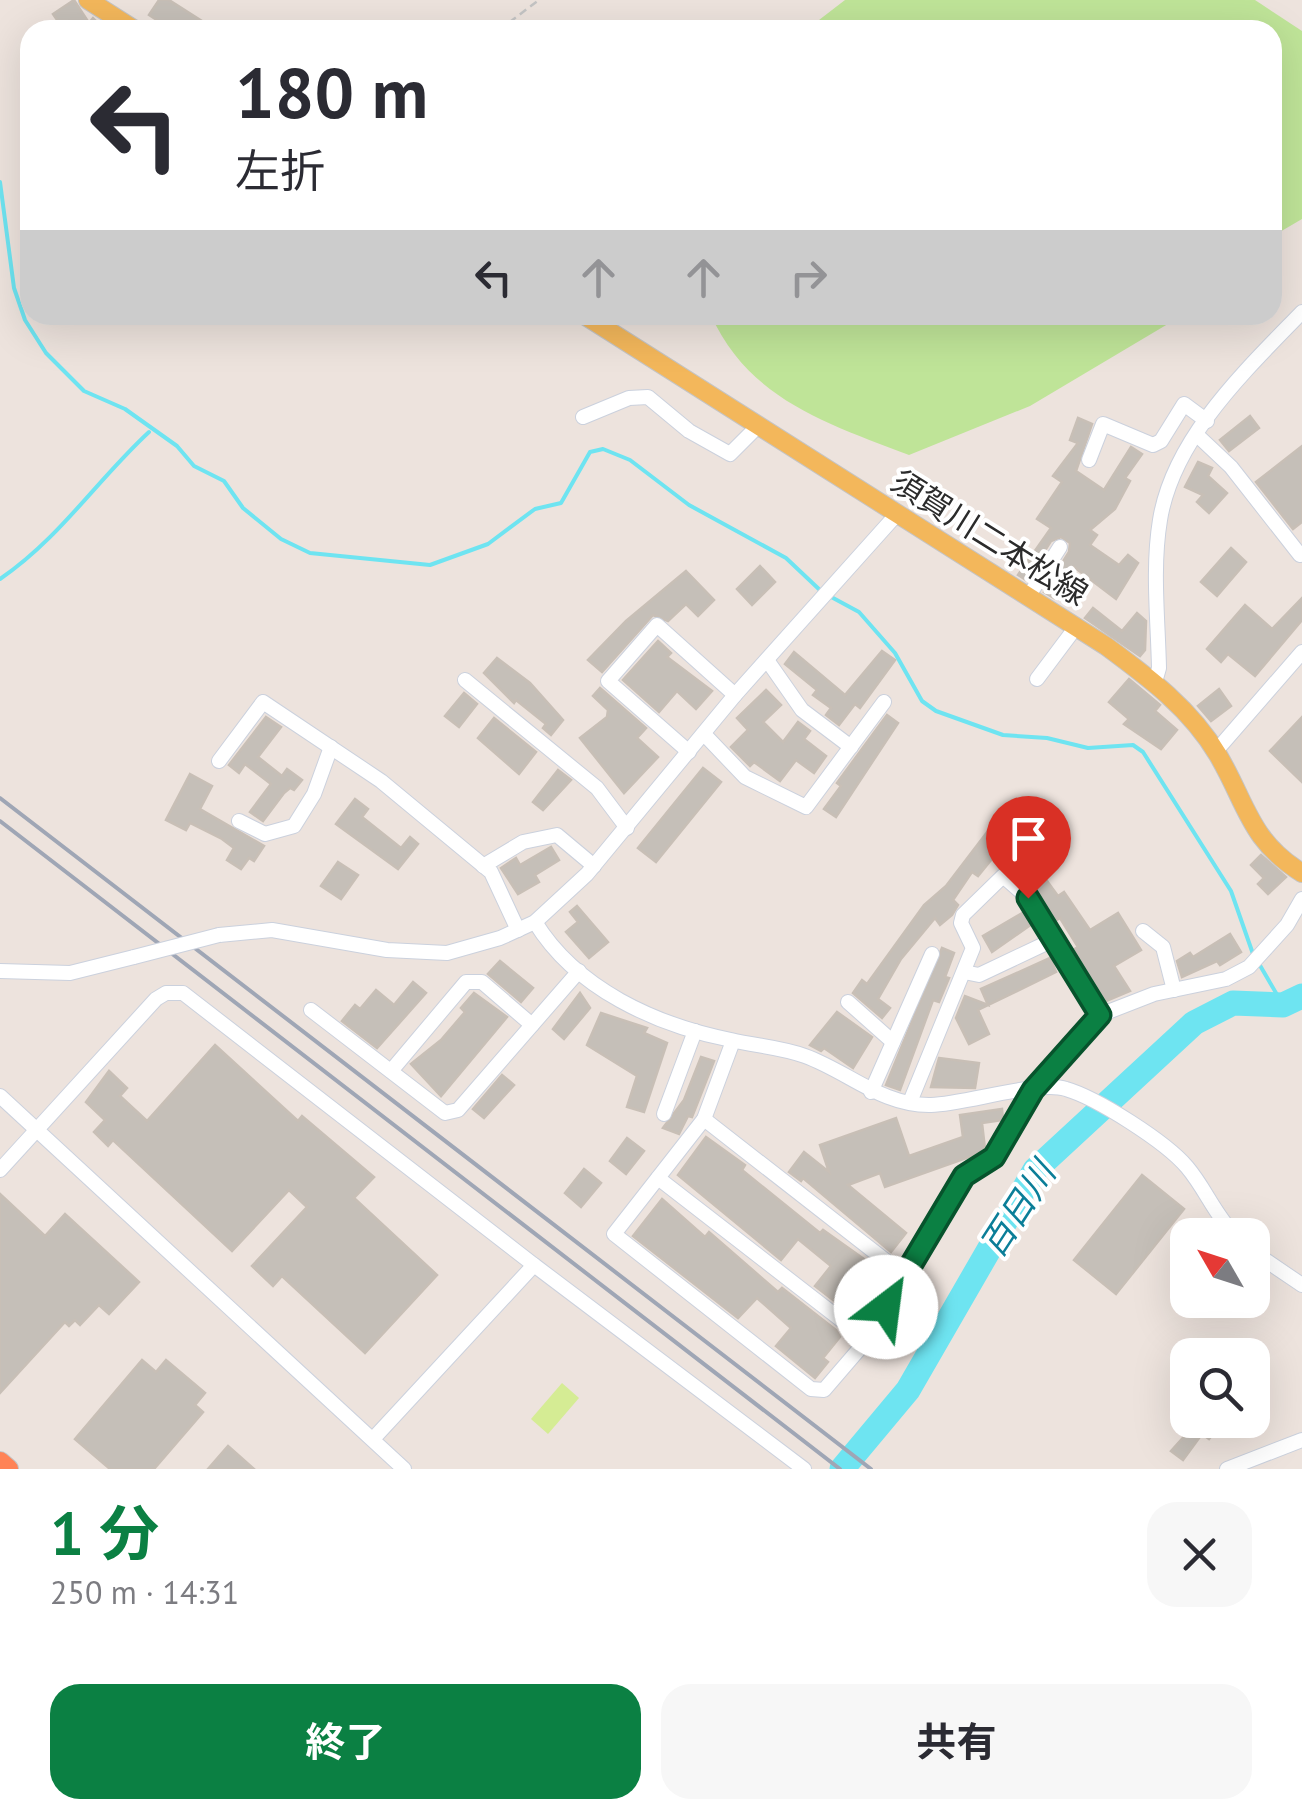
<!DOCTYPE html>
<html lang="ja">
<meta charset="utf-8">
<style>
:root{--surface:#fff;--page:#f7f7f7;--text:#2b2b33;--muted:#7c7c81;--accent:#0b8043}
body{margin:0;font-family:"PT Sans","Noto Sans JP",sans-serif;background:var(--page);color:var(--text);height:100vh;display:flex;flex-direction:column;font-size:38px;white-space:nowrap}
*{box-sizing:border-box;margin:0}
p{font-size:32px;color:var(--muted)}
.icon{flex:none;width:55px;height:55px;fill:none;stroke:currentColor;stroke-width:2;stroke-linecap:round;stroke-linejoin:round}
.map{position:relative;height:1469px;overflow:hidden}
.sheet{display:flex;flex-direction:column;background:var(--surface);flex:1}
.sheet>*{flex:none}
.banner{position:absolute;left:20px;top:20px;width:1262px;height:305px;border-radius:30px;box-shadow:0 10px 40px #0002;background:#fff;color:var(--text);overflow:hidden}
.needle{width:65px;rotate:309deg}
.fabs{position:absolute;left:1170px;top:1218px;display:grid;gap:20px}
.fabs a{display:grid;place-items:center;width:100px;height:100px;border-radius:20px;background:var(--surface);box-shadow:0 10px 40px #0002;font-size:50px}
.pin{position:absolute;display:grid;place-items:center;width:85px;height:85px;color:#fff;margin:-102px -42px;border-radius:50% 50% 50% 0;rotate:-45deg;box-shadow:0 0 10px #0007}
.pin .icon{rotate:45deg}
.me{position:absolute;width:110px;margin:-55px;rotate:30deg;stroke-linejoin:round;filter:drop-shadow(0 0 8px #0008)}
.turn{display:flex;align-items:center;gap:35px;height:210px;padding:0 50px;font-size:45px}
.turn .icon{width:130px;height:130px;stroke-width:2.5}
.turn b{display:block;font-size:70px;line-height:85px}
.lanes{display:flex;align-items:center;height:95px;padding:0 50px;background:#0003;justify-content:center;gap:50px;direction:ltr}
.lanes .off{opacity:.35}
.round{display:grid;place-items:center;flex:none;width:105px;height:105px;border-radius:30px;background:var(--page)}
.head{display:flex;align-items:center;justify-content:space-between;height:170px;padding:0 50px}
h1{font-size:60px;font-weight:700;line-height:75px;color:var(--accent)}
.primary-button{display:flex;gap:20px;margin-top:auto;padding:20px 50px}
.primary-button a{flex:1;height:115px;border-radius:30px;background:var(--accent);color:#fff;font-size:40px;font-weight:700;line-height:115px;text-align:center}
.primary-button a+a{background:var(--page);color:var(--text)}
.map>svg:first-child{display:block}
</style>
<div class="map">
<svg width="1302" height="1469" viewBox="0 0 1302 1469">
<rect width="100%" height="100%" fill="#ede3dd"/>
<!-- green -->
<g fill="#bfe498">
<path d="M845 0H1255L1302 31V219L1273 236 1272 30H806Z"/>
<path d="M711 315H1183L1030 406 909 455C829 424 749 400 711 315Z"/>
</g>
<!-- pitch -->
<path fill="#d5ec94" d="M562 1383 579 1398 548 1434 531 1419Z"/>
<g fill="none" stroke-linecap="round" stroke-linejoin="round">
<!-- stream -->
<g stroke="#6ee4f1" stroke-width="4">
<path d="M0 182 14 288 25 320 46 353 84 391 125 409 177 446 194 466 224 481 243 508 281 539 310 553 430 565 488 544 535 509 561 503 590 452 603 449 630 460 689 505 786 558 822 592 859 612 895 653 922 701 936 711 1003 735 1047 738 1088 748 1133 745 1143 752 1231 891 1253 954"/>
<path d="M0 579C60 538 97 480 149 432"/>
<path d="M1258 962 1283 1005"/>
</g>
<!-- river -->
<path stroke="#6ee4f1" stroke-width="25" d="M842 1469 908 1390 1035 1170 1194 1023 1233 1003 1283 1005 1302 996"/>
</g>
<!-- building -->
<g fill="#c5bfb8" stroke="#c8bfb6" stroke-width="2.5">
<path d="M74 0 89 23 93 18 105 30H64L53 14Z"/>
<path d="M159 0H169L216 30H172L149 15Z"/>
<path d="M1250 416 1259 428 1229 451 1220 440Z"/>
<path d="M1078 418 1092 424 1076 471 1104 490 1131 447 1142 454 1125 478 1130 481 1115 509 1090 530 1097 535 1090 545 1119 565 1128 555 1138 563 1116 599 1074 567 1054 598 1044 592 1069 552 1070 543 1061 537 1051 541 1026 580 1018 575 1051 528 1037 519 1062 482 1053 476 1078 443 1070 440Z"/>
<path d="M1302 446V522L1293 529 1256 482Z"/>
<path d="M1198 462 1212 468 1208 476 1227 493 1209 513 1197 502 1203 495 1185 487Z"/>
<path d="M1231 548 1246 562 1217 596 1201 582Z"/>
<path d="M760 566 775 582 752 605 737 589Z"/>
<path d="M686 571 714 600 698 616 686 604 668 621 653 615 602 672 588 660 626 621Z"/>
<path d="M1302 598V620L1255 676 1228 654 1221 662 1207 649 1245 605 1272 629Z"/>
<path d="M1093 608 1122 631 1137 613 1146 621 1145 650 1140 656 1085 618Z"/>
<path d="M658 641 671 653 667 657 712 691 696 709 677 691 659 712 623 680Z"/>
<path d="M882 651 895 660 860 708 855 704 839 725 826 715 831 708 813 695 817 690 785 664 794 652 845 695Z"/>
<path d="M497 658 530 683 563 720 551 735 543 728 546 724 516 700 514 703 484 673Z"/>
<path d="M1129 679 1160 705 1155 711 1177 730 1161 749 1124 724 1129 719 1109 702Z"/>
<path d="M600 688 646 728 637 738 658 757 624 793 580 738 607 717 608 710 593 696Z"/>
<path d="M1219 689 1231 706 1211 721 1198 706Z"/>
<path d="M766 690 781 705 763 722 783 742 798 722 810 731 804 739 826 756 814 773 796 760 780 781 754 762 750 766 731 747 748 730 737 718Z"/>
<path d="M464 693 477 704 459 727 445 716Z"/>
<path d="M887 715 898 723 836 817 824 809 841 786 837 783Z"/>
<path d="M266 717 281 727 258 757 282 776 287 769 302 780 294 790 290 788 284 793 263 821 250 812 271 784 245 764 239 773 229 765Z"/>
<path d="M1302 717V782L1270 751Z"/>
<path d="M494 718 536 752 519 774 478 738Z"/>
<path d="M703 768 721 782 656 862 638 848Z"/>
<path d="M558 770 571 780 543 810 533 802Z"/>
<path d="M190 774 212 786 200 809 264 846 254 861 249 858 241 869 227 860 234 848 222 839 190 823 186 830 166 820Z"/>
<path d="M355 799 368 809 362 817 401 848 410 837 418 844 398 869 336 824Z"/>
<path d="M994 823 1019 844 1015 848 1034 863 1058 896 1064 892 1090 930 1118 913 1141 950 1114 966 1130 991 1104 1002 1073 950 1078 947 1060 918 1055 921 1025 882 1029 879 996 854 978 876 972 872 953 900 958 905 952 915 940 925 935 918 901 959 878 999 890 1008 882 1018 853 993 862 980 867 984 924 905 946 886Z"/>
<path d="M551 847 559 860 535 875 539 882 518 894 501 868 516 858 520 865Z"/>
<path d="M1261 855 1286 877 1268 894 1258 884 1264 878 1251 865Z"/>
<path d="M338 862 358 875 341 899 321 886Z"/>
<path d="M577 906 608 942 589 958 566 932 578 922 570 912Z"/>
<path d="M1024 912 1032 924 992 952 983 936Z"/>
<path d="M1230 934 1241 952 1220 965 1217 961 1182 977 1177 961 1190 953 1193 957Z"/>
<path d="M942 948 954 953 945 977 949 978 939 1002 933 1000 900 1090 886 1085Z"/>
<path d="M1050 958 1056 972 978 1010 989 1034 969 1044 956 1018 965 996 988 1005 981 989Z"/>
<path d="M500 961 533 988 521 1002 488 974Z"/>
<path d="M413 982 426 993 377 1048 342 1021 355 1005 360 1009 376 990 394 1005Z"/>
<path d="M474 993 507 1017 441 1096 411 1064 441 1040 465 1012 461 1008Z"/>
<path d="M580 993 590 1008 564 1039 553 1029Z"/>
<path d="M837 1012 872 1037 853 1068 824 1048 821 1051 810 1045Z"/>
<path d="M601 1013 647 1028 644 1033 667 1043 644 1112 627 1107 637 1076 587 1045Z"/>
<path d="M215 1045 298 1121 302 1116 374 1177 354 1198 437 1275 365 1353 282 1276 273 1286 252 1266 307 1207 289 1190 232 1251 113 1140 108 1146 94 1132 105 1120 86 1102 109 1071 127 1088 120 1096 147 1121Z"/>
<path d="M701 1057 714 1061 692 1117 688 1116 679 1134 663 1128 684 1100Z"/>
<path d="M939 1058 979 1063 975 1088 931 1087Z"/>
<path d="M502 1075 514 1085 484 1118 473 1109Z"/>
<path d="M1002 1109 1003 1120 982 1123 985 1149 978 1154 885 1187 880 1173 848 1185 906 1233 891 1252 803 1178 801 1181 789 1172 804 1152 829 1172 820 1145 896 1118 909 1156 963 1137 960 1115Z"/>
<path d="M706 1137 745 1165 742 1170 820 1233 823 1230 885 1274 850 1313 815 1286 831 1266 798 1239 781 1260 678 1175Z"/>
<path d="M627 1138 644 1151 626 1174 610 1161Z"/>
<path d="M584 1169 601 1183 581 1207 565 1193Z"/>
<path d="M1142 1175 1184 1209 1116 1294 1074 1260Z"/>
<path d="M0 1194 45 1236 65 1214 139 1282 109 1314 99 1305 80 1325 75 1320 69 1326 65 1322 0 1393Z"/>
<path d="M662 1199 705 1237 709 1232 778 1292 782 1288 836 1330 840 1337 823 1358 828 1362 815 1378 776 1346 791 1328 757 1298 738 1318 633 1236Z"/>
<path d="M142 1360 156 1372 166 1360 205 1393 195 1405 203 1412 154 1469H110L75 1439Z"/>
<path d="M1199 1420 1220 1425 1209 1439 1202 1434 1183 1460 1171 1451Z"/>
<path d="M228 1446 254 1469H208Z"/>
</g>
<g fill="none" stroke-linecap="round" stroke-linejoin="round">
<!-- minor casing -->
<g stroke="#cbd1dd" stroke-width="16">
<g id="minor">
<path d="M583 417 629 398 648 397 689 431 730 454 758 426"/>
<path d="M1197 435 1231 467 1300 555"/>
<path d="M1089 460 1103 424 1153 445 1161 441 1184 404 1207 421"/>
<path d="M1028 597 1060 547"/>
<path d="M767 660 802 710 851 747"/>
<path d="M1037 679 1076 627"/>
<path d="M465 680 597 788 627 828"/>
<path d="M1155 682 1159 668C1158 620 1152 568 1160 520 1173 438 1247 369 1302 312"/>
<path d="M704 734 745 777 806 807 884 702"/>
<path d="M1216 751 1302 652"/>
<path d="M689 752 608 681 657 625 735 695"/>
<path d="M219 761 263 702 381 781 491 872 518 930"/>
<path d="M239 821 265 834 294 826 314 794 331 747"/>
<path d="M483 866 523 842 557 835 594 866"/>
<path d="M535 922C576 989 656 1025 731 1040 756 1046 781 1047 805 1056 849 1072 882 1106 931 1105 966 1104 1038 1080 1066 1089 1097 1098 1166 1142 1187 1167 1205 1188 1215 1215 1235 1235"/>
<path d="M1143 931 1163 947 1174 990"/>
<path d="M219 935 272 930 387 950 447 953 500 938 535 922 587 874 735 695 897 514"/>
<path d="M0 971 70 973 134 957"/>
<path d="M964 972 979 975 1053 940"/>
<path d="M848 1002 893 1042"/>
<path d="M311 1010 445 1113 458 1110 579 971"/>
<path d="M733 1041 704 1119 614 1234 811 1389 824 1390 867 1340 964 1176 993 1157 1033 1090 1067 1048 1100 1015 1154 994 1226 979 1249 967 1287 925 1302 899"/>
<path d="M391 1071 466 982H482L532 1025"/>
<path d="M871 1092 932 954"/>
<path d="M0 1096 404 1469"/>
<path d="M910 1102 973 948 961 923 963 915 1003 876 1028 898 1100 1015"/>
<path d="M664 1114 695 1031"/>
<path d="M704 1119 904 1275"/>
<path d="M0 1170 156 999 166 993H183L534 1265"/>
<path d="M658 1178 867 1340"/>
<path d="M1252 1251 1302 1285"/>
<path d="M373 1439 534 1265 804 1469"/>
<path d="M1227 1469 1302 1440"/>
</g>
</g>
<!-- major casing -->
<g stroke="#c4c4c4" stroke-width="20">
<g id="major">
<path d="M88 0 135 30"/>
<path d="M584 315 1106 646C1148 677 1191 709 1218 755 1247 804 1249 840 1302 873"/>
</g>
</g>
<!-- highway casing -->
<g stroke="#c4c4c4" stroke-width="22">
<path id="highway" d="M0 1462 8 1469"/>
</g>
<!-- path -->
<path stroke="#c4c4c4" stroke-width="2.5" stroke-dasharray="8 5" stroke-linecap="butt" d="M499 30 539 0"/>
<!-- minor -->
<use href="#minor" stroke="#fff" stroke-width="14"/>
<!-- major -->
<use href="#major" stroke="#f3b75b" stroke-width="18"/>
<!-- highway -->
<use href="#highway" stroke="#ff8356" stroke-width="20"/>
<!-- rail -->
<g stroke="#9fa6b5" stroke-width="4">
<path d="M0 798 871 1469"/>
<path d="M0 821 840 1469"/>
</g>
<!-- minor-bridge casing -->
<g stroke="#cbd1dd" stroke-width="16" stroke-linecap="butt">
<path id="minor-bridge" d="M134 957 219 935"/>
</g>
<!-- minor-bridge -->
<use href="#minor-bridge" stroke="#fff" stroke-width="14"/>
</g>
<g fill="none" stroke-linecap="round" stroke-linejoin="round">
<!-- route casing -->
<g stroke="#07532c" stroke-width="25">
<path id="route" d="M886 1307 964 1176 994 1157 1033 1090 1100 1015 1028 898"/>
</g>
<!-- route -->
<use href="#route" stroke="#0b8043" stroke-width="18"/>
</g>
<g text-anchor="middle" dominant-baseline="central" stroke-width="8" stroke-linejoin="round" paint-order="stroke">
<!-- street labels -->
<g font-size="32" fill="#2b2b2b" stroke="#fff">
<text transform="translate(990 537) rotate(32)">須賀川二本松線</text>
</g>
<!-- water labels -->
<g font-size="35" font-style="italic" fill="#0b7e98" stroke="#fff">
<text transform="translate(1017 1209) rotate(-57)">百日川</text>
</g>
</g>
</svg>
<div class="fabs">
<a><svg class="needle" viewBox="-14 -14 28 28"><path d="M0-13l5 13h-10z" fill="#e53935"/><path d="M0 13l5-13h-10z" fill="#7c7c81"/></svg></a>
<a><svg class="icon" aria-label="search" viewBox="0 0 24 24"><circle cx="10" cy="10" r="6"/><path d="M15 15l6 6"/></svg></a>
</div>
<div class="pin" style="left:1028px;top:898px;background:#d93025"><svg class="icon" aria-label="arrive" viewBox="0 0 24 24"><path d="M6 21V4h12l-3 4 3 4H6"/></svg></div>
<svg class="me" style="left:886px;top:1307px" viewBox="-20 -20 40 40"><circle r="19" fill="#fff"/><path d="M0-13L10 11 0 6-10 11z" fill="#0b8043"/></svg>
<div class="banner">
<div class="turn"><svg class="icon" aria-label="left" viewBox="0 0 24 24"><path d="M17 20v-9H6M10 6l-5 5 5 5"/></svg><div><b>180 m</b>左折</div></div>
<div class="lanes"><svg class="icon" aria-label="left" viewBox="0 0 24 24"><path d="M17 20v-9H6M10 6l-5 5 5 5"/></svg><svg class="icon off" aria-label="ahead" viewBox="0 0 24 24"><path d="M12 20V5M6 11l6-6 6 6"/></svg><svg class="icon off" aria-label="ahead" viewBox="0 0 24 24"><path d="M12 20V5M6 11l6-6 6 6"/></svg><svg class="icon off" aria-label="right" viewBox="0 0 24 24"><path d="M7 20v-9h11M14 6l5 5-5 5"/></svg></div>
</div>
</div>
<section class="sheet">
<div class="head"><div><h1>1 分</h1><p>250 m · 14:31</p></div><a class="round"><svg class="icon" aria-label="close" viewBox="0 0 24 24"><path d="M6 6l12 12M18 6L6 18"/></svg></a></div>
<div class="primary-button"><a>終了</a><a>共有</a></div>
</section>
